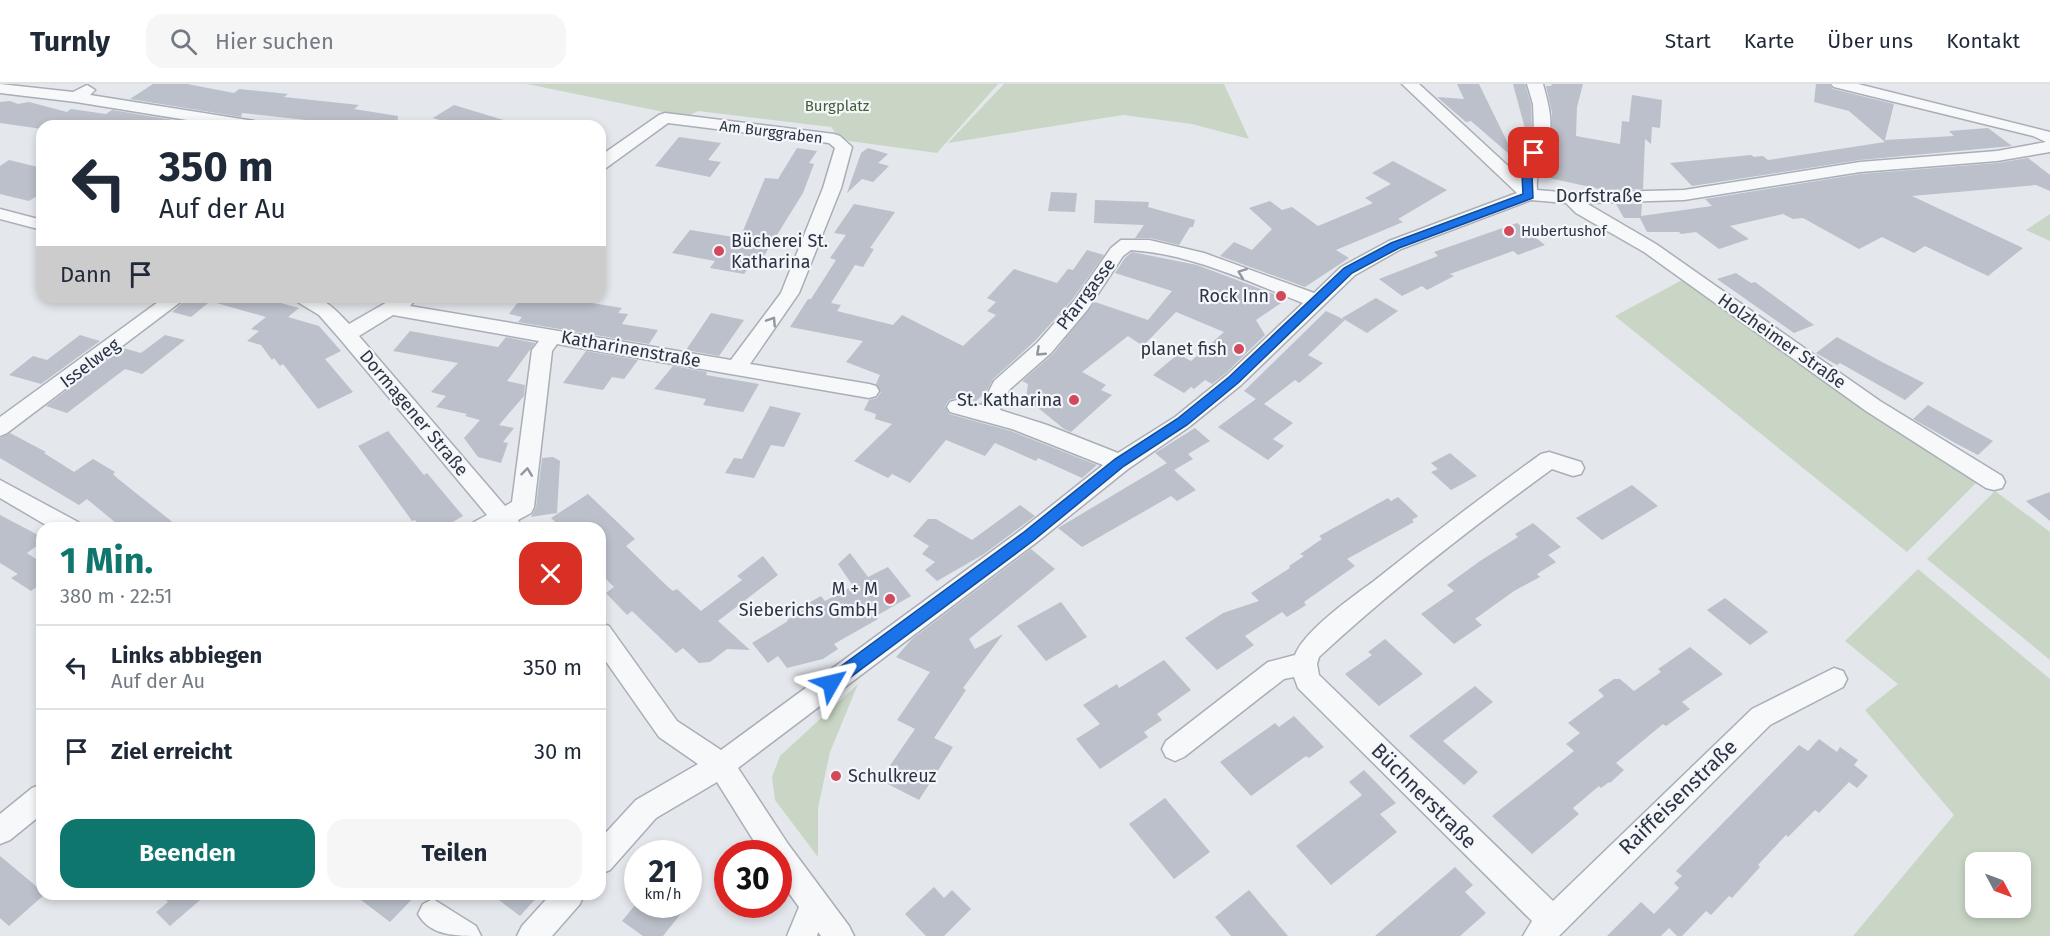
<!DOCTYPE html>
<html lang="de">
<meta charset="utf-8">
<style>
:root{--surface:#fff;--page:#f6f6f7;--text:#1f2937;--muted:#747a83;--line:#e0e1e3;--accent:#0f766e}
body{margin:0;font-family:"Fira Sans",sans-serif;background:var(--page);color:var(--text);height:100vh;display:flex;flex-direction:column;font-size:22px;white-space:nowrap}
*{box-sizing:border-box;margin:0}
p{font-size:20px;color:var(--muted)}
.icon{flex:none;width:33px;height:33px;fill:none;stroke:currentColor;stroke-width:2;stroke-linecap:round;stroke-linejoin:round}
.map{position:relative;flex:1;overflow:hidden}
.details{position:absolute;left:36px;top:438px;width:570px;height:378px;display:flex;flex-direction:column;background:var(--surface);border-radius:18px;box-shadow:0 3px 9px #0003}
.details>*{flex:none}
.hud{position:absolute;left:36px;top:36px;width:570px;height:183px;border-radius:18px;box-shadow:0 3px 9px #0003;background:#fff;color:var(--text);overflow:hidden}
.needle{width:39px;rotate:131deg}
.controls{position:absolute;left:1965px;top:768px;display:grid;gap:12px}
.controls a{display:grid;place-items:center;width:66px;height:66px;border-radius:12px;background:var(--surface);box-shadow:0 3px 9px #0003;font-size:30px}
.speed{position:absolute;left:624px;top:756px;display:flex;gap:12px;font-size:30px;font-weight:700;text-align:center}
.speed>*{display:grid;place-content:center;width:78px;height:78px;border-radius:50%;background:var(--surface);box-shadow:0 3px 9px #0003;line-height:1}
.speed small{font-size:15px;font-weight:400}
.speed .limit{border:9px solid #d22;background:#fff;color:#111}
.pin{position:absolute;display:grid;place-items:center;width:51px;height:51px;color:#fff;margin:-26px;border-radius:12px;box-shadow:0 3px 9px #0006}
.me{position:absolute;width:66px;margin:-33px;rotate:53deg;stroke-linejoin:round;filter:drop-shadow(0 0 4px #0008)}
.turn{display:flex;align-items:center;gap:21px;height:126px;padding:0 24px;font-size:27px}
.turn .icon{width:78px;height:78px;stroke-width:2.5}
.turn b{display:block;font-size:42px;line-height:51px}
.then{display:flex;align-items:center;height:57px;padding:0 24px;background:#0003;gap:12px;font-size:22px}
.round{display:grid;place-items:center;flex:none;width:63px;height:63px;border-radius:18px;background:var(--page)}
.summary{display:flex;align-items:center;justify-content:space-between;height:102px;padding:0 24px}
h1{font-size:36px;font-weight:700;line-height:45px;color:var(--accent)}
.cta{display:flex;gap:12px;margin-top:auto;padding:12px 24px}
.cta a{flex:1;height:69px;border-radius:18px;background:var(--accent);color:#fff;font-size:24px;font-weight:700;line-height:69px;text-align:center}
.cta a+a{background:var(--page);color:var(--text)}
ul{padding:0;list-style:none}
li{display:flex;align-items:center;gap:18px;height:84px;padding:0 24px;border-top:2px solid var(--line)}
li div{flex:1}
li b{display:block;font-size:22px}
li em{font-style:normal}
header{display:flex;align-items:center;gap:36px;box-sizing:border-box;height:84px;padding:0 30px;background:var(--surface);border-bottom:2px solid var(--line)}
header strong{font-size:28px}
nav{display:flex;gap:33px;margin-inline-start:auto;font-size:21px}
.search{width:420px;height:54px;background:var(--page);display:flex;align-items:center;gap:15px;box-sizing:border-box;padding:0 21px;border-radius:18px;color:var(--muted);font-size:22px}
.map>svg:first-child{display:block}
</style>
<header>
<strong>Turnly</strong>
<div class="search"><svg class="icon" aria-label="search" viewBox="0 0 24 24"><circle cx="10" cy="10" r="6"/><path d="M15 15l6 6"/></svg>Hier suchen</div>
<nav><a>Start</a><a>Karte</a><a>Über uns</a><a>Kontakt</a></nav>
</header>
<div class="map">
<svg width="2050" height="852" viewBox="0 0 2050 852">
<rect width="100%" height="100%" fill="#e4e7ec"/>
<!-- green -->
<g fill="#c9d6c5" fill-rule="evenodd">
<path d="M527 0H998L937 69 849 57 837 51 831 43 698 27 688 32H683Z"/>
<path d="M1004 0H1224L1249 55 1192 40 1123 31 948 59Z"/>
<path d="M2050 130V157L2026 146Z"/>
<path d="M1684 195 1881 338 1978 397 1907 468 1615 232Z"/>
<path d="M1995 407 2050 448V576L1927 475Z"/>
<path d="M1918 485 2050 595V852H1853L1954 731 1865 626 1898 600 1845 557ZM1976 778H2020V824H1976Z"/>
<path d="M858 600 830 668 818 724V773L775 716 772 693 780 672Z"/>
</g>
<!-- building -->
<g fill="#bbc0ca">
<path d="M153 0H187L234 9 239 5 288 10 284 13 359 21 354 25 398 32 397 42H329L333 39 242 29 241 33 130 15Z"/>
<path d="M1457 0H1479L1516 76 1471 37 1466 38 1437 13 1464 15Z"/>
<path d="M1513 0H1525L1531 20 1532 46 1528 56Z"/>
<path d="M1552 0H1583L1577 23 1576 52 1620 60 1622 37 1629 38 1632 11 1662 16 1660 44 1652 43 1651 60 1645 55 1643 105 1604 106 1540 92 1552 48V29L1546 2H1551Z"/>
<path d="M1816 0H1829L1833 5 1894 20 1885 56 1954 52 1949 47 1988 44 2012 62 1860 76 1692 102 1670 79 1751 71 1754 73 1763 72 1768 76 1885 58 1849 27 1814 18Z"/>
<path d="M10 17 18 20 29 18 67 28 71 25 106 30 112 26 210 42H42V45L0 39V18Z"/>
<path d="M454 21 510 38 509 42H459L433 34Z"/>
<path d="M679 53 721 59 708 76 721 78 710 93 655 82Z"/>
<path d="M797 64 817 67 809 79 814 80 803 109 762 175H758L752 184 749 183 744 190 710 184 715 177 672 169 690 146 740 154 765 94 778 95Z"/>
<path d="M868 64 888 70 878 79 889 82 873 98 862 95 847 109 861 69Z"/>
<path d="M2028 74 2050 91V107L2036 101 1912 112 2023 164 1988 192 1925 162 1914 169 1882 153 1859 165 1803 134 1793 135 1783 130 1730 142 1749 155 1719 165 1696 148 1681 150 1679 148H1647L1640 134H1624L1616 120H1642L1641 132 1712 122 1705 115 1860 90 1997 79Z"/>
<path d="M9 76 42 84V109L29 117 0 110V82Z"/>
<path d="M1393 77 1447 106 1398 135 1403 138 1336 166 1349 174 1305 203 1220 172 1234 158 1252 166 1272 145 1249 124 1270 117 1282 126 1292 123 1318 142 1373 119 1365 114 1391 100 1372 89Z"/>
<path d="M1051 108 1077 109 1075 128 1048 127Z"/>
<path d="M1095 116 1149 118 1148 123 1195 136 1193 143H1190L1179 161 1150 154H1135L1144 141 1094 139Z"/>
<path d="M854 120 895 128 870 164 874 165 863 183 855 181 831 219 841 221 837 227 893 241 902 231 963 262 996 231 987 227 996 218 987 214 1014 185 1057 199 1068 185 1073 186 1087 166 1104 171 1072 216 1035 257 993 295 986 308 976 317 956 314 949 316 945 322 949 330 1011 347 1097 381 1082 394 1038 374 1036 377 995 359 985 372 946 356 910 399 892 390 888 394 854 377 892 340 875 335 876 330 864 326 869 316 877 314 881 308 876 300 880 291 846 278 863 257 790 243 808 215H811L836 176 830 174 846 151 834 149Z"/>
<path d="M1517 139 1545 161 1518 171 1513 167 1450 190 1454 192 1427 206 1422 202 1402 212 1379 195 1438 172 1434 168Z"/>
<path d="M1132 168 1197 181 1287 215 1256 236 1265 251 1226 289 1212 300 1205 296 1194 305 1191 303 1184 309 1153 291 1178 270 1191 277 1224 248 1176 228 1143 262 1128 252 1082 288 1106 301 1101 306 1112 311 1071 348 1064 345 1026 314 1028 300 1022 297 1053 270 1095 218 1148 236 1172 207 1115 189 1125 174Z"/>
<path d="M1736 189 1751 199 1755 198 1814 241 1794 249 1717 195Z"/>
<path d="M189 213H259L299 224 288 233 319 242 341 267 325 275 353 308 318 325 283 280 280 282 274 274 272 276 261 261 247 257 259 247 251 245 266 233 213 218V215L191 233 172 228Z"/>
<path d="M522 213H556L622 224 618 229 628 230 622 240 658 246 649 260 518 238 522 233 509 230Z"/>
<path d="M1376 214 1398 227 1367 249 1342 234Z"/>
<path d="M1326 227 1345 236 1308 271 1323 279 1299 299 1295 296 1264 320 1293 339 1273 355 1284 362 1268 376 1218 343 1256 315 1244 307Z"/>
<path d="M711 229 744 236 719 272 686 266Z"/>
<path d="M410 247 498 263 506 253 535 259 507 297 525 301 524 312 499 341 514 344 503 358 508 359 501 379 478 373 464 354 480 336 465 332 467 330 436 323 446 312 431 308 458 279 393 267Z"/>
<path d="M80 251 100 257 41 300 9 291 33 272 47 276Z"/>
<path d="M165 251 185 256 142 290 125 285 67 329 46 322 123 264 141 269Z"/>
<path d="M1837 253 1882 278 1924 299 1905 316 1840 279 1837 281 1816 269Z"/>
<path d="M586 267 638 276 624 295 612 293 603 306 563 299Z"/>
<path d="M673 282 707 288 706 291 759 300 743 328 703 321 706 315 654 305Z"/>
<path d="M1928 321 1962 340 1993 357 1978 371 1957 360 1913 335Z"/>
<path d="M770 322 801 329 784 363 771 361 754 394 725 389 734 374 742 375Z"/>
<path d="M1195 344 1210 357 1188 370 1193 375 1174 386 1196 406 1177 417 1171 412 1082 463 1058 444 1167 379 1155 369Z"/>
<path d="M388 347 424 391 427 389 463 432 442 444H422L415 436 412 437 358 362Z"/>
<path d="M10 349 46 368 44 369 74 388 93 375 115 388 113 390 117 394 180 444H122L87 415 79 421 0 374V354Z"/>
<path d="M1450 369 1477 392 1451 406 1431 388 1438 385 1431 379Z"/>
<path d="M553 373 560 377 557 429 531 433 536 423 542 374Z"/>
<path d="M1632 401 1658 422 1602 456 1576 434Z"/>
<path d="M2050 408V437L2026 417Z"/>
<path d="M588 410 635 455 626 462 668 503 673 507 677 505 701 527 742 496 737 492 763 472 778 491 718 537 750 566 727 565 710 578 699 579 683 564 676 569 632 527 627 531 606 509 614 503 600 489V444H562L551 434Z"/>
<path d="M1398 413 1418 432 1412 436 1414 438 1347 475 1355 482 1304 518 1306 521 1287 533 1282 528 1245 552 1254 561 1217 586 1185 554 1223 529 1259 517 1251 509 1290 484 1289 482 1304 472 1300 470 1322 455 1319 452 1388 414 1391 417Z"/>
<path d="M1020 421 1035 432 984 470 937 497 925 486 935 478 922 470 929 462 913 452 928 435H936L972 456Z"/>
<path d="M0 431 42 453V458L27 469 42 479V499L31 507 11 494 18 490 0 479Z"/>
<path d="M1533 439 1561 463 1548 471 1556 478 1537 490 1540 493 1514 507 1475 535 1482 541 1454 560 1421 530 1454 507 1447 501 1480 477 1518 453 1515 450Z"/>
<path d="M1031 465 1055 485 969 555 975 565 1003 550 963 604 966 606 934 654 953 663 919 716 880 696 915 645 897 636 930 588 896 573 912 555Z"/>
<path d="M850 469 868 493 888 483 911 512 876 532 878 535 834 560 838 565 823 575 787 584 778 572 768 579 752 559 788 537 787 536 804 525 803 522 821 512 825 517 853 502 838 480Z"/>
<path d="M1725 514 1768 548 1750 561 1707 526Z"/>
<path d="M1061 518 1087 553 1046 577 1017 542Z"/>
<path d="M1385 555 1423 590 1379 622 1345 590 1372 571 1368 568Z"/>
<path d="M1690 563 1723 590 1682 618 1690 625 1666 642 1663 640 1616 679 1624 686 1610 699 1609 698 1601 704 1599 702 1573 724 1579 730 1532 770 1492 732 1574 667 1566 660 1580 649 1568 639 1604 612 1598 606 1614 595H1620L1634 607 1661 588 1658 585Z"/>
<path d="M1164 576 1191 606 1157 630 1162 636 1144 648 1148 653 1100 685 1076 655 1100 640 1083 621 1117 600 1119 604Z"/>
<path d="M1475 602 1493 618 1443 657 1478 688 1464 701 1409 652Z"/>
<path d="M1294 632 1324 663 1309 674 1306 672 1251 712 1220 678 1275 639 1279 643Z"/>
<path d="M1819 655 1837 668 1840 663 1858 676 1854 681 1868 692 1857 704 1849 698 1819 729 1815 726 1788 753 1786 751 1758 781 1760 783 1732 814 1729 812 1711 831 1706 827 1682 852H1677L1669 844 1661 852H1607L1641 818 1654 830 1679 804 1674 799 1682 792 1676 787 1799 661 1808 667Z"/>
<path d="M1364 686 1396 719 1380 730 1397 748 1331 801 1296 762 1362 711 1349 698Z"/>
<path d="M1165 714 1210 768 1174 795 1129 740Z"/>
<path d="M0 772 42 807V810H45L9 842 0 834Z"/>
<path d="M1455 783 1473 801 1465 808 1486 829 1460 852H1375Z"/>
<path d="M934 803 944 814 952 806 971 825 944 852H926L905 830Z"/>
<path d="M1249 806 1288 852H1231L1215 833Z"/>
<path d="M160 810H207L170 842 156 828 168 818Z"/>
<path d="M353 810H417L390 838Z"/>
<path d="M491 810H540L520 832Z"/>
<path d="M636 820H674L683 827 663 852H643L622 837Z"/>
</g>
<g fill="none" stroke-linecap="round" stroke-linejoin="round">
<!-- minor casing -->
<g stroke="#a9aeb7" stroke-width="3">
<g id="minor">
<path d="M0 0 73 8 87 1 95 6 90 11 254 37 262 42H224L76 18 0 9Z"/>
<path d="M1402 0H1419L1519 92 1534 46 1533 20 1527 0H1543C1547 15 1552 31 1550 47 1546 69 1535 82 1537 106L1571 109 1684 106 1860 78 1997 67 2046 58 2033 52 1834 3 1831 0H1858L2050 48V68L1997 77 1860 88 1684 116 1586 119 1656 160 1880 317 2002 392 2005 398 2002 404 1994 406 1986 404 1866 327 1644 168 1576 129 1566 119 1531 116 1401 165 1355 191 1241 301 1189 343 1128 385 1037 458 738 684 788 760 849 842 854 852H821L818 848 817 852H787L799 823 778 794V770H762L717 698 656 734 610 786 600 790V755L636 716 698 680 659 653 600 569V539L609 542 677 637 721 666 1021 446 1103 381 1012 345 950 328 947 323 950 318 957 316 982 321 994 297 1037 259 1074 217 1111 164 1121 156H1149L1204 169 1314 209 1341 183 1389 157 1517 109ZM1131 166C1192 170 1247 197 1303 219L1227 291 1175 333 1118 369 1047 341 1000 326 1009 306 1051 269 1088 225 1123 172Z"/>
<path d="M665 29 834 50 840 52 852 63 841 104 799 209 750 280 869 300 876 302 879 307 876 312 869 314 557 260 552 267 534 423 531 429 518 436 522 444H471L474 438 487 431 340 255 319 231 296 217 294 213C325 213 328 218 349 240L396 213H413L415 216 410 222 731 276 781 209 823 104 835 64 829 59 668 39 606 84 600 85V72L659 31ZM393 231 539 257 532 266 512 418 505 422 359 252Z"/>
<path d="M0 125 42 136V146L0 135Z"/>
<path d="M165 213H187L7 349 0 352V333Z"/>
<path d="M1549 368 1581 378 1584 384 1581 390 1573 392 1552 385C1471 444 1392 505 1319 573L1317 580 1319 591 1553 817 1752 625 1834 584 1843 587 1847 595 1843 603 1770 641 1559 852H1523L1532 837 1298 604 1294 593 1284 595 1184 673 1175 677 1166 673 1162 665 1166 657 1268 578 1295 571C1304 547 1352 513 1374 497 1429 453 1484 411 1541 370Z"/>
<path d="M0 396 78 438 81 444H51L0 414Z"/>
<path d="M42 700V730L10 756 0 760V730L32 704Z"/>
<path d="M551 810H584L580 820 552 852H517L522 842Z"/>
<path d="M433 815 476 842 481 852C456 852 430 852 418 830L423 820Z"/>
</g>
</g>
<!-- minor -->
<use href="#minor" fill="#f7f8fa" fill-rule="evenodd"/>
</g>
<!-- one-way arrows -->
<defs><path id="oneway-chevron" d="M-2-3.5L2.5 0L-2 3.5" fill="none" stroke-width="1.6" stroke-linecap="round" stroke-linejoin="round" transform="scale(1.5)"/></defs>
<g stroke="#9196a0">
<use href="#oneway-chevron" transform="translate(1242 189) rotate(-159)"/>
<use href="#oneway-chevron" transform="translate(772 237) rotate(-57)"/>
<use href="#oneway-chevron" transform="translate(1040 268) rotate(137)"/>
<use href="#oneway-chevron" transform="translate(527 388) rotate(-83)"/>
</g>
<!-- route -->
<path fill="#1a73e8" stroke="#114b97" stroke-width="1.5" d="M1531 66 1540 69 1532 91 1533 114 1399 164 1352 189 1238 299 1187 341 1124 382 1034 456 836 604 831 605 825 604 823 599 825 594 1024 448 1115 375 1177 335 1229 293 1344 184 1391 159 1523 110 1522 91Z"/>
<!-- markers -->
<g fill="#d1495b" stroke="#f4f6f9" stroke-width="2">
<circle cx="1509" cy="147" r="6"/>
<circle cx="719" cy="167" r="6"/>
<circle cx="1281" cy="212" r="6"/>
<circle cx="1239" cy="265" r="6"/>
<circle cx="1074" cy="316" r="6"/>
<circle cx="890" cy="515" r="6"/>
<circle cx="836" cy="692" r="6"/>
</g>
<g text-anchor="middle" dominant-baseline="central" stroke-width="4.5" stroke-linejoin="round" paint-order="stroke">
<!-- far-park labels -->
<g font-size="15" fill="#3f6138" stroke="#f4f6f9">
<text x="837" y="22">Burgplatz</text>
</g>
<!-- far-street labels -->
<g font-size="15" fill="#2b3445" stroke="#f4f6f9">
<text transform="translate(771 48) rotate(7)">Am Burggraben</text>
</g>
<!-- far-poi labels -->
<g font-size="15" fill="#2b3445" stroke="#f4f6f9" text-anchor="start">
<text x="1521" y="147">Hubertushof</text>
</g>
<!-- street labels -->
<g font-size="18" fill="#2b3445" stroke="#f4f6f9">
<text x="1599" y="112">Dorfstraße</text>
<text transform="translate(1086 210) rotate(-53)">Pfarrgasse</text>
<text transform="translate(1782 257) rotate(35)">Holzheimer Straße</text>
<text transform="translate(631 265) rotate(10)">Katharinenstraße</text>
<text transform="translate(90 279) rotate(-37)">Isselweg</text>
<text transform="translate(414 329) rotate(50)">Dormagener Straße</text>
</g>
<!-- poi labels -->
<g font-size="18" fill="#2b3445" stroke="#f4f6f9" text-anchor="end">
<text x="731" y="157" text-anchor="start">Bücherei St.<tspan x="731" dy="21">Katharina</tspan></text>
<text x="1269" y="212">Rock Inn</text>
<text x="1227" y="265">planet fish</text>
<text x="1062" y="316">St. Katharina</text>
<text x="878" y="505">M + M<tspan x="878" dy="21">Sieberichs GmbH</tspan></text>
<text x="848" y="692" text-anchor="start">Schulkreuz</text>
</g>
<!-- near-street labels -->
<g font-size="21" fill="#2b3445" stroke="#f4f6f9">
<text transform="translate(1424 712) rotate(45)">Büchnerstraße</text>
<text transform="translate(1678 713) rotate(-44)">Raiffeisenstraße</text>
</g>
</g>
</svg>
<div class="controls">
<a><svg class="needle" viewBox="-14 -14 28 28"><path d="M0-13l5 13h-10z" fill="#e53935"/><path d="M0 13l5-13h-10z" fill="#747a83"/></svg></a>
</div>
<div class="speed"><div>21<small>km/h</small></div><div class="limit">30</div></div>
<div class="pin" style="left:1534px;top:69px;background:#d93025"><svg class="icon" aria-label="arrive" viewBox="0 0 24 24"><path d="M6 21V4h12l-3 4 3 4H6"/></svg></div>
<svg class="me" style="left:831px;top:599px" viewBox="-20 -20 40 40"><path d="M0-17L14 15 0 8-14 15z" fill="#1a73e8" stroke="#fff" stroke-width="4"/></svg>
<div class="hud">
<div class="turn"><svg class="icon" aria-label="left" viewBox="0 0 24 24"><path d="M17 20v-9H6M10 6l-5 5 5 5"/></svg><div><b>350 m</b>Auf der Au</div></div>
<div class="then">Dann<svg class="icon" aria-label="arrive" viewBox="0 0 24 24"><path d="M6 21V4h12l-3 4 3 4H6"/></svg></div>
</div>
<section class="details">
<div class="summary"><div><h1>1 Min.</h1><p>380 m · 22:51</p></div><a class="round" style="background:#d93025;color:#fff"><svg class="icon" aria-label="close" viewBox="0 0 24 24"><path d="M6 6l12 12M18 6L6 18"/></svg></a></div>
<ul>
<li><svg class="icon" aria-label="left" viewBox="0 0 24 24"><path d="M17 20v-9H6M10 6l-5 5 5 5"/></svg><div><b>Links abbiegen</b><p>Auf der Au</p></div><em>350 m</em></li>
<li><svg class="icon" aria-label="arrive" viewBox="0 0 24 24"><path d="M6 21V4h12l-3 4 3 4H6"/></svg><div><b>Ziel erreicht</b></div><em>30 m</em></li>
</ul>
<div class="cta"><a>Beenden</a><a>Teilen</a></div>
</section>
</div>
